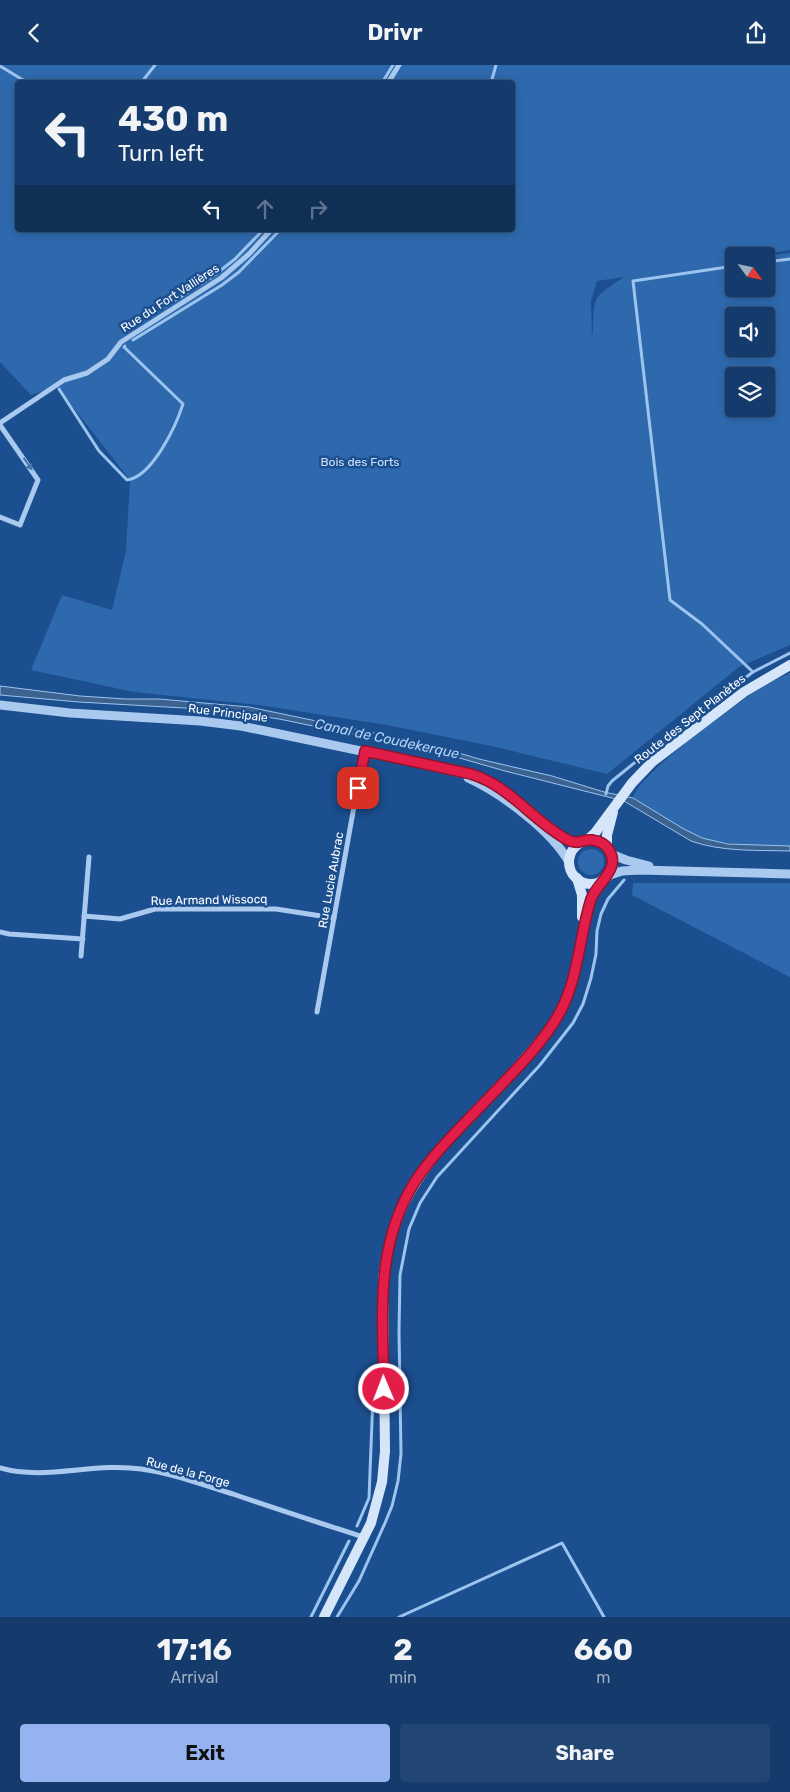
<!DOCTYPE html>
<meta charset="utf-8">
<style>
:root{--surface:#143b6b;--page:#214673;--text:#f1f3f6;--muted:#9dadc1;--line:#33557e;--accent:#95b2f1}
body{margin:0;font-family:Rubik,sans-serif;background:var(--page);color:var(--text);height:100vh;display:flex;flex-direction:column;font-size:19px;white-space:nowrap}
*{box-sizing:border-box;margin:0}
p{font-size:16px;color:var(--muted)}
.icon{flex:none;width:28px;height:28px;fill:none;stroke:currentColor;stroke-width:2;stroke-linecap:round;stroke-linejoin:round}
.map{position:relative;height:1552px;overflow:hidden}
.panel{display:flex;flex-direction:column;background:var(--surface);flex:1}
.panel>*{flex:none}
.guide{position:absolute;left:15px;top:15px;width:500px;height:152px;border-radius:5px;box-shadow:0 2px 8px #0003,0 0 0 1px var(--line);background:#143b6b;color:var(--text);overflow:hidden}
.needle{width:32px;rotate:123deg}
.fabs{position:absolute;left:725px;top:182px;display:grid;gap:10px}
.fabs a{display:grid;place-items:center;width:50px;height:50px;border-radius:5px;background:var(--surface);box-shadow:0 2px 8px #0003,0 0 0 1px var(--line);font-size:25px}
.pin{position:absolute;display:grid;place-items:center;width:42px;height:42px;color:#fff;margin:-21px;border-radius:10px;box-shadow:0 2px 8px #0006}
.me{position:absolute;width:55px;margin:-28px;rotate:359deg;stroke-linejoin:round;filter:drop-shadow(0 0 4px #0008)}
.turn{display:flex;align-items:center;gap:18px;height:105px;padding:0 20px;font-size:22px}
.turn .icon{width:65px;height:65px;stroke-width:2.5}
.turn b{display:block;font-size:35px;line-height:42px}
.lanes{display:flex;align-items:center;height:48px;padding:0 20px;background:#0003;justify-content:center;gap:25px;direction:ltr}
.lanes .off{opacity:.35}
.eta{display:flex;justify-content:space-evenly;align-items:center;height:85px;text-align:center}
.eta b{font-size:30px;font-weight:700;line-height:35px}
.action{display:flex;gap:10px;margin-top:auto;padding:10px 20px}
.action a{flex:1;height:58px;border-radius:5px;background:var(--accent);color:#111;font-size:20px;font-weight:700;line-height:58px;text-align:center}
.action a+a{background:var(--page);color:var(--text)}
header{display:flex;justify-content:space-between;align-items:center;height:65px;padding:0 20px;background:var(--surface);font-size:22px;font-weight:700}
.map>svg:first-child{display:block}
</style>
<header><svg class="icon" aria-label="back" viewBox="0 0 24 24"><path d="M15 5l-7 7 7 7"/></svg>Drivr<svg class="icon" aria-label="share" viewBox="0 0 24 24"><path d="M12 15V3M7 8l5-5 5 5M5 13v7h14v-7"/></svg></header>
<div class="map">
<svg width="790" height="1552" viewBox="0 0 790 1552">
<rect width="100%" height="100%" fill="#1b4f8f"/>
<!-- green -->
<g fill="#2e69ad" fill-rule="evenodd">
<path d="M0 0H790V185L753 191H734V224H766V191H764L790 188V580L739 602 607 709 496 682 387 660 259 640 134 627 31 605 62 530 112 545 126 486 130 415 57 322 31 330 0 297ZM18 18H512V165H18ZM624 212C585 237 597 234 592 274L591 235 597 216ZM734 251H766V284H734ZM734 311H766V344H734Z"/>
<path d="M790 608V781C761 779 731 781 702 773 679 766 654 746 633 733 637 711 728 645 750 630 762 622 776 614 790 608Z"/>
<circle cx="591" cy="797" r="13"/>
<path d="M633 818H790V912L632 830Z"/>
</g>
<!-- water -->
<path fill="#3c6290" stroke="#9cc4f0" d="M0 621 80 631 126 634H159L249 642 432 680 479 694 552 711 604 727 633 733 682 763 702 773 728 779 790 781V786C757 785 722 787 691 776L624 736 505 706 435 686 279 654 219 645 79 637 0 630Z"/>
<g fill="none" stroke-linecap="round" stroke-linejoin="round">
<!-- stream -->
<g stroke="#9cc4f0" stroke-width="3">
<path d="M0 1 28 18"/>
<path d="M141 18 155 0"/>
<path d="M382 18 393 0"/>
<path d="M491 18 496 0"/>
<path d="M766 197 790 194"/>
<path d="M734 201 633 216 670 535 702 559 753 607"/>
<path d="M172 237 212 212 235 194 263 165"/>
<path d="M133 275 222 220 239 207 280 165"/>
<path d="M59 324 99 386 127 415C152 412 176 361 183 339L124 282 125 281"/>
<path d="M606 729 608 721 612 716 675 665 753 607 790 588"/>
<path d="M357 1461 369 1433 373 1331"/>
<path d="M311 1552 349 1476"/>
<path d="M337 1552 359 1516 385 1458 392 1441 398 1416 401 1389 399 1267 400 1210 409 1164 420 1138 437 1112 540 1000 573 958 583 939 591 913 596 889 597 866 601 849 608 834 624 815"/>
<path d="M399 1552 562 1478 604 1552"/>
</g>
<!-- minor -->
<g stroke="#a9c9ee" stroke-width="5">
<path d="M388 18 399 0"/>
<path d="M0 358 64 315 87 308 108 294 121 277 221 213 249 189 271 165"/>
<path d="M0 360 38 415 20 460 0 452"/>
<path d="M84 851 120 854 155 844H276L334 853"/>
<path d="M0 867 9 869 83 874"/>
<path d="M81 891 89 792"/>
<path d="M317 947 364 686"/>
<path d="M0 1403C46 1416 94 1397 141 1404 172 1408 203 1420 233 1429 276 1444 320 1458 363 1472"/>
</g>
<!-- tertiary -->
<g stroke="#a9c9ee" stroke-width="9">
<path d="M0 640 70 648 200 656 241 661 471 709C508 721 531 751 562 772L571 776 580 778"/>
<path d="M468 713C501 728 551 765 569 797"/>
<path d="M611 789 626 795 649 801"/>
<path d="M607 811 622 806 640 805 790 809"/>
</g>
<!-- secondary -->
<g stroke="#d6e6fa" stroke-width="10">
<circle cx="591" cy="797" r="22"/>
<path d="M586 776 595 768 632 718 652 697 744 627 790 600"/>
<path d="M607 783V770L613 747"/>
<path d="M577 813 582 830V852"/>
<path d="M324 1552 371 1458 382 1417 385 1386 383 1216C391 1121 449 1075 510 1010 526 992 543 975 556 954 578 919 579 877 590 838L595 825 602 815"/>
</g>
</g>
<!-- one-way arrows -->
<defs><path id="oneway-solid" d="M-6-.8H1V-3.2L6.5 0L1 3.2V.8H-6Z" transform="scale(1.25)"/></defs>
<use fill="#4674ac" href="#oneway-solid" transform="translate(28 399) rotate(55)"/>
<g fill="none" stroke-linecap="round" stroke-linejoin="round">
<!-- route casing -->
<g stroke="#92132f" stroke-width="12">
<path id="route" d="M358 723 365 686 471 709C510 721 532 755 566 774 579 781 581 774 592 775 599 776 606 779 609 785 621 804 598 817 591 834 579 872 579 913 559 949 539 984 508 1012 481 1041 458 1065 434 1088 416 1115 374 1180 383 1251 384 1324"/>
</g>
<!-- route -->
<use href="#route" stroke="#e11d48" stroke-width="9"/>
</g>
<g text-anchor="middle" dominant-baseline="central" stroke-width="5" stroke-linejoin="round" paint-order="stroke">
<!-- street labels -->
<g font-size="12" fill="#fff" stroke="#1b4f8f">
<text transform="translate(170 233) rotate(-33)">Rue du Fort Vallières</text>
<text transform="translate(228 648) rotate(7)">Rue Principale</text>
<text transform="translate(690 654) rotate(-38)">Route des Sept Planètes</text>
<text transform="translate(331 815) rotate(-80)">Rue Lucie Aubrac</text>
<text transform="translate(209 835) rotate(-1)">Rue Armand Wissocq</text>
<text transform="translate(188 1407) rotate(15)">Rue de la Forge</text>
</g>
<!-- park labels -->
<g font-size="12" fill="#cfe3fa" stroke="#1b4f8f">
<text x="360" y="397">Bois des Forts</text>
</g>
<!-- water labels -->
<g font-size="14" font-style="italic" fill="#b5d3f5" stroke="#1b4f8f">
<text transform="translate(387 674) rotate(12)">Canal de Coudekerque</text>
</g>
</g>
</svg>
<div class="fabs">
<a><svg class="needle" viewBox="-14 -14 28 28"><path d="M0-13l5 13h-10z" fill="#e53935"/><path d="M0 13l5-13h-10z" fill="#9dadc1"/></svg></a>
<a><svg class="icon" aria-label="sound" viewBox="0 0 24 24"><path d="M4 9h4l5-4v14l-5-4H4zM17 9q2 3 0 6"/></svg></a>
<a><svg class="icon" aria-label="layers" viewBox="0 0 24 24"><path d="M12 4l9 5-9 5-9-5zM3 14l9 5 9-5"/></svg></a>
</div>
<div class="pin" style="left:358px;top:723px;background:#d93025"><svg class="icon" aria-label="arrive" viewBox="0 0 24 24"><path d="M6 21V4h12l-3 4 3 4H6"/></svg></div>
<svg class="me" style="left:384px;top:1324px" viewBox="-20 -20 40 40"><circle r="17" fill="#e11d48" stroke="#fff" stroke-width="3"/><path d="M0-11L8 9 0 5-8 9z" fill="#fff"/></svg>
<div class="guide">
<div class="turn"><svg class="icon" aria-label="left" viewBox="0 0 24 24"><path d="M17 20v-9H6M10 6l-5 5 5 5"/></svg><div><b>430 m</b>Turn left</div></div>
<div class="lanes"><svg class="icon" aria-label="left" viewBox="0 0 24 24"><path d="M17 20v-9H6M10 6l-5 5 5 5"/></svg><svg class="icon off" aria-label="ahead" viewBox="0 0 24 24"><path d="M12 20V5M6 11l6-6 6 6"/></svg><svg class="icon off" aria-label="right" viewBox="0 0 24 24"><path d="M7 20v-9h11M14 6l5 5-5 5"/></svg></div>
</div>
</div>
<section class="panel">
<div class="eta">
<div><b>17:16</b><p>Arrival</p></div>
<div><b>2</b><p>min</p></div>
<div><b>660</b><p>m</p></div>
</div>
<div class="action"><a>Exit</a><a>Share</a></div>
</section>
